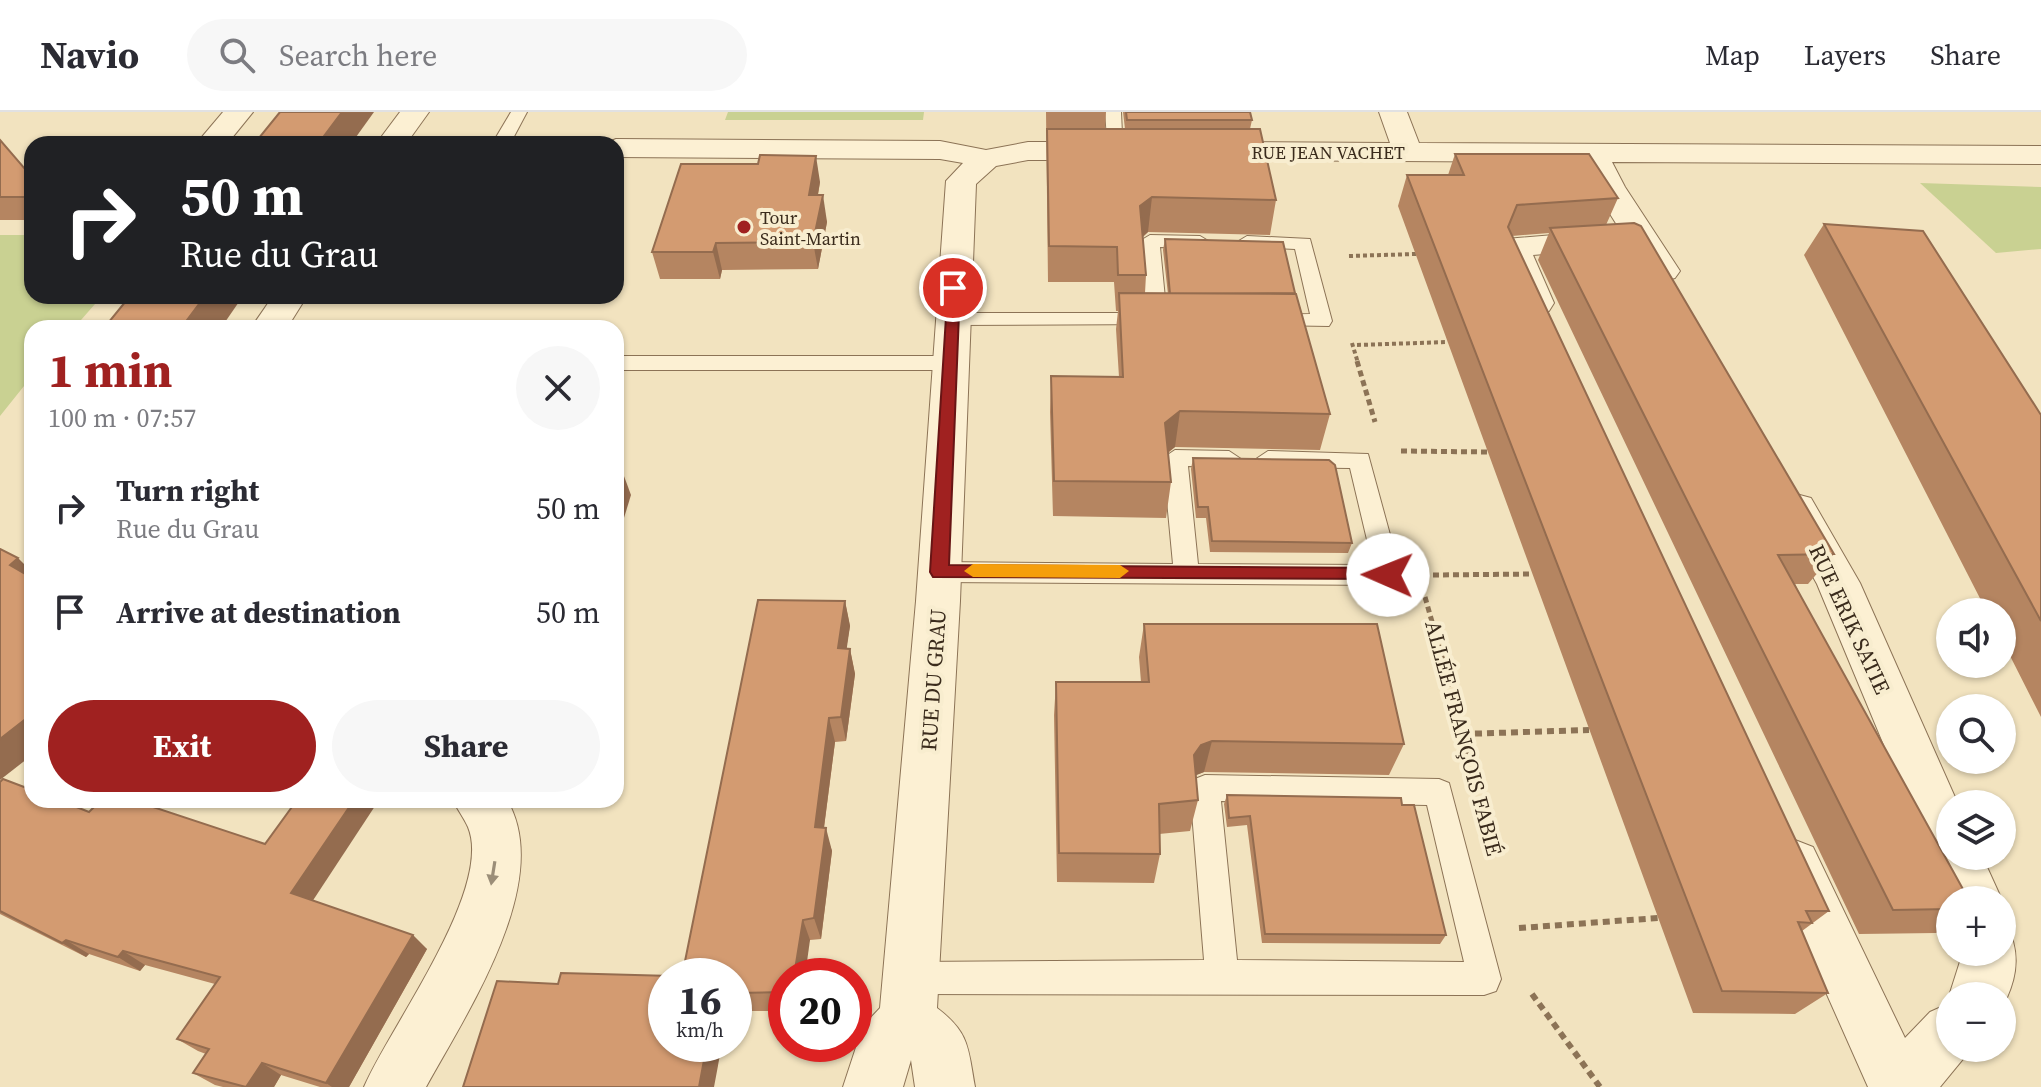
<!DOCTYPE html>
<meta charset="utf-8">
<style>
:root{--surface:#fff;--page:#f7f7f7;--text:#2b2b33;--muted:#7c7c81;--line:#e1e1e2;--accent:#a02120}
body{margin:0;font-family:"Source Serif 4",serif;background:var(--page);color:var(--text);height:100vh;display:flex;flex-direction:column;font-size:30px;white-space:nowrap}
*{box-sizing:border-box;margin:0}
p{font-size:26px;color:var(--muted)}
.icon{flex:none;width:44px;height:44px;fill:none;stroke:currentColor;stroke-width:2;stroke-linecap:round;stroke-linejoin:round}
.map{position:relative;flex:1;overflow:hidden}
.details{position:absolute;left:24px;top:208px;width:600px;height:488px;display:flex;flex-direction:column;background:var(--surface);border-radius:24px;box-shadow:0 2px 6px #0004}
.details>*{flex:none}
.hud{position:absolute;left:24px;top:24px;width:600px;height:168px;border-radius:24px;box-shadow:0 2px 6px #0004;background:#202124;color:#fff;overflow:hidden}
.controls{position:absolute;left:1936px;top:486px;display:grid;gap:16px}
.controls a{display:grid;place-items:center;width:80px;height:80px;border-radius:50%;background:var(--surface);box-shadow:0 2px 6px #0004;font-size:40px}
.speed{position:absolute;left:648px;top:846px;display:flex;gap:16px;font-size:40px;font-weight:700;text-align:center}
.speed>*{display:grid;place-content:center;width:104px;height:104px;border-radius:50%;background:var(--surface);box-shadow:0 2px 6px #0004;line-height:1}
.speed small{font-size:20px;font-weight:400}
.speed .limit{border:12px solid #d22;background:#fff;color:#111}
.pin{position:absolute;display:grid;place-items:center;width:68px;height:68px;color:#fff;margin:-34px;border:4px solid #fff;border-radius:50%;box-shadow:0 2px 8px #0007}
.me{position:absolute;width:88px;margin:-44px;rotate:271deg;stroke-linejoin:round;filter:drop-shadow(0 0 6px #0008)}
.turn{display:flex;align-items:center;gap:28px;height:168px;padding:0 24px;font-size:36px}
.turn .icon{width:104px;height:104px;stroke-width:2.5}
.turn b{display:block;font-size:56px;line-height:68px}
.round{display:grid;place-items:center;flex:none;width:84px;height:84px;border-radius:42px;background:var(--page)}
.head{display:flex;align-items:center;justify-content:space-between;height:136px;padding:0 24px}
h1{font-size:48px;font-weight:700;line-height:60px;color:var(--accent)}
.primary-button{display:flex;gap:16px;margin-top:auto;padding:16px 24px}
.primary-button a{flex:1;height:92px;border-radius:48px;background:var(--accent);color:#fff;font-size:32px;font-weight:700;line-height:92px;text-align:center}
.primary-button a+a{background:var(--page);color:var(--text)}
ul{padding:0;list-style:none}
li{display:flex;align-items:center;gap:24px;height:104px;padding:0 24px}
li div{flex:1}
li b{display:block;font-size:30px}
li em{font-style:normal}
header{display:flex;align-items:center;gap:48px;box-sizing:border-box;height:112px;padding:0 40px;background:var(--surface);border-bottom:2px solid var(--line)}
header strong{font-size:38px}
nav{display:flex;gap:44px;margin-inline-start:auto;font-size:28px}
.search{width:560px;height:72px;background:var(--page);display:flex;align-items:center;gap:20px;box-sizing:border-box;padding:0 28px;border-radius:44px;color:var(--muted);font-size:30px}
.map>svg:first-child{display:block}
</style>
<header>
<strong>Navio</strong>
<div class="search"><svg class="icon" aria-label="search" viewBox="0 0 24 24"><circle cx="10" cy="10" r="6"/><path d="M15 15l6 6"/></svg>Search here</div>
<nav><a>Map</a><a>Layers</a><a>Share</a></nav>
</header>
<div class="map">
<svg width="2041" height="975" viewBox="0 0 2041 975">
<rect width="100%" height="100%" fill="#f2e3bf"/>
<!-- green -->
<g fill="#c9d192">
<path d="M728 0H924L923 8H725Z"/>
<path d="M1920 71 2041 75V137L1996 141Z"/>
<path d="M0 123H32V184H102L74 216H32V264L0 304Z"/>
</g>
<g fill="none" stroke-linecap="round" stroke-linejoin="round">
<!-- lane casing -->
<g stroke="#8c7356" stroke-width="2">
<g id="lane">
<path d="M511 0H527L510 32H492Z"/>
<path d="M1105 0H1121L1123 43H1111L1108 39Z"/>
<path d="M1150 123 1200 124 1210 130 1200 136 1160 135 1167 207 1164 212 951 213 941 207 951 201H1146L1140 129Z"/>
<path d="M1247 124 1310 127 1332 209 1329 214 1262 213 1259 208 1262 203 1310 202 1295 137 1240 134 1237 130Z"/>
<path d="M616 244H949L960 251 949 258H616Z"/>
<path d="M1175 338 1229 339 1241 347 1229 355 1188 354 1198 452 1373 453 1350 356 1268 355 1256 347 1268 339 1368 342 1401 463 1397 470 1388 473 939 470 930 467 926 460 930 453 939 450 1173 452 1163 346Z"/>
<path d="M1205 663 1439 667 1449 671 1501 867 1496 879 1484 883 913 882 901 878 896 866 901 854 913 850 1204 848 1190 676 1195 667ZM1221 689 1427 693 1464 850 1237 848Z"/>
</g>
</g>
<!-- street casing -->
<g stroke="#8c7356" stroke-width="2">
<g id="street">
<path d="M223 0H253L227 32H196Z"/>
<path d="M400 0H429L406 32H376Z"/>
<path d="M1379 0H1407L1419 31 2041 34V52L1612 50 1625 75 1680 159 1675 166 1663 169 1651 166 1646 159 1593 75 1582 50 1205 48 1194 45 1190 39 1194 33 1205 30 1390 31Z"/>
<path d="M616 27 940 29 986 38 1028 30H1108L1119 33 1123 39 1119 45 1108 48H1028L996 54 976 72 960 489 937 896C970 921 968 936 975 975H915L911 948 903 975H843L863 914 880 896 916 489 946 69 963 51 940 47 616 45V32H604Z"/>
<path d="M1602 119 1614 122 1618 129 1614 136 1533 143 1554 191 1549 199 1537 202 1525 199 1499 145 1506 127Z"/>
<path d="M273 184H307L287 216H251Z"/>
<path d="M1796 382 1811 386 1860 471 1958 692H1950V744H1982L2002 788H1950V792L1817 472 1775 397 1781 386Z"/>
<path d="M453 688H507C555 769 466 902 426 975H364C389 916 494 777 468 715 464 706 457 697 453 688Z"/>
<path d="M1795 728 1813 735 1905 926 1930 900 1950 891V936H1972L1940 975H1868L1769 752 1777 735Z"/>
<path d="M2002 818 2010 821C2021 847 2015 871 2002 896V884H1950V887L1949 884 1963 840H2002Z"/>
</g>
</g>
<!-- path-far2 -->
<g stroke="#8c7356" stroke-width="4" stroke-dasharray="4 3" stroke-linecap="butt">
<path d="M1349 144 1416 142"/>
<path d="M1352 231 1358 251"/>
<path d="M1357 233 1448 230"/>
</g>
<!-- path-far1 -->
<g stroke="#8c7356" stroke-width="5" stroke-dasharray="6 4" stroke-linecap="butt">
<path d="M1357 249 1375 310"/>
<path d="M1401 339 1488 340"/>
<path d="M1433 463 1533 462"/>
<path d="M1425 485 1449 570"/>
</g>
<!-- path -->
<g stroke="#8c7356" stroke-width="6" stroke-dasharray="7 5" stroke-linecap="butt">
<path d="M1448 568 1470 648"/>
<path d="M1463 622 1589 618"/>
<path d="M1519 816 1658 806"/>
<path d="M1532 882 1600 975"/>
</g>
<!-- lane -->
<use href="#lane" fill="#fcf0d3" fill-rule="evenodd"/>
<!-- street -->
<use href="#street" fill="#fcf0d3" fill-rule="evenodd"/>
</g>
<!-- wall -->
<g fill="#b58561">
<path d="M1046 0H1106L1105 17H1125L1123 0H1250L1252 8 1250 17 1276 88 1270 123 1148 120 1143 125 1146 163 1145 181 1168 182 1163 138 1165 127 1295 182 1330 302 1320 338 1175 335 1168 341 1171 370 1166 406 1053 404 1050 300 1051 264 1119 265 1116 217 1118 199H1116L1114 170H1048Z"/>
<path d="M0 28 32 65V108H0Z"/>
<path d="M1455 42 1618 86 1606 113 1834 442 1808 472H1795L1950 788V812L1936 821 1859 822 1538 148 1549 121 1512 124 1829 799 1802 819 1828 881 1795 902 1693 901 1398 94 1407 63H1448Z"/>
<path d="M820 70 818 83 827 110 818 157 722 158 720 167H660L652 140Z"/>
<path d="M1824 112 2041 303V605L2002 528V500H1987L1804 143Z"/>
<path d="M1193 346 1352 431 1348 441 1210 440 1206 406H1196L1191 357Z"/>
<path d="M845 489 850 514 846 537H850L855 562 846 629 835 630 824 716 832 739 821 827 810 828 786 864V899H734V864Z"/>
<path d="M1144 512 1404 632 1389 663 1204 660 1196 663 1198 688 1190 719 1159 722 1160 742 1154 771 1057 770 1054 603 1056 570H1141L1139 545Z"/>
<path d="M0 670 313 788 427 837 349 975H320L281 963 274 975H223L215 973 193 961 206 942 198 939 177 927 215 872 145 853 140 859 89 842 86 845 0 802Z"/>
<path d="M1227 683 1402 693 1446 823 1440 832 1262 831 1247 713 1227 715 1224 692Z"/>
</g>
<!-- shaded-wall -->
<g fill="#946c4f">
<path d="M342 0H374L351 32H318Z"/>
<path d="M816 44 820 70 813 110 809 83Z"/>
<path d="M823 83 827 110 818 157 813 130Z"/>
<path d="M1152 85 1148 120 1137 129 1140 94Z"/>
<path d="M716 131 722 158 720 167 713 140Z"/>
<path d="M205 184H243L221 216H181Z"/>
<path d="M1180 299 1175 335 1160 346 1165 311Z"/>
<path d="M621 356 631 383 616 432V371Z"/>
<path d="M18 446 32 460V474L10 453Z"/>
<path d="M845 489 850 514 843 562 838 536Z"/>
<path d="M850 537 855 562 846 629 841 605Z"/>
<path d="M32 602V643L0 668V627Z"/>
<path d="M829 606 835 630 821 738 815 715Z"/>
<path d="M1212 629 1204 660 1194 664V643L1201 633Z"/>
<path d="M354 688H379L308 796 291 781Z"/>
<path d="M826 716 832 739 821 827 814 806Z"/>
<path d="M803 808 810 828 805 864H794Z"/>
<path d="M413 823 427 837 349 975H332L326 971Z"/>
<path d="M66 828 89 842 86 845 62 831Z"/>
<path d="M123 839 145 853 140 859 118 845Z"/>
<path d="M707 932H722L714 975H699Z"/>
<path d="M262 951 281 963 274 975H246Z"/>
</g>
<!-- building -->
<g fill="#d39b71" stroke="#946c4f" stroke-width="2">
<path d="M280 0H342L318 32H254Z"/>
<path d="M1126 0H1250L1252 8H1127Z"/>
<path d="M1047 17H1260L1276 88 1152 85 1140 94 1146 163H1118L1117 135 1049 134Z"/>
<path d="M0 28 32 65V85H0Z"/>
<path d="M1455 42H1589L1618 86 1517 93 1508 115 1829 799H1806L1812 811 1798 810 1828 881 1722 879 1407 63H1464Z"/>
<path d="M760 43 816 44 809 83H823L813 130 716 131 713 140H652L681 52H758Z"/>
<path d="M1634 111 1641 114 1834 442 1778 443 1969 788H1950V797L1893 798 1550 116Z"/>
<path d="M1824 112 1923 119 2041 303V509Z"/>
<path d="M1165 127 1283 130 1295 181 1170 182Z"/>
<path d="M1119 181 1296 182 1330 302 1180 299 1165 311 1171 370 1054 369 1051 264 1123 265Z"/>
<path d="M130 184H205L181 216H104Z"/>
<path d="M1193 346 1329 348 1335 353 1352 431 1212 429 1208 395H1198Z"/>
<path d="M616 356H621L616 371Z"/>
<path d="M0 437 18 446 10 453 32 466V602L0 627Z"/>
<path d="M758 488 845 489 838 536 850 537 841 605 829 606 815 715 826 716 814 806 803 808 794 864H786V880L734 881V864H682Z"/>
<path d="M1144 512H1377L1404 632 1212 629 1201 633 1194 643 1198 688 1159 692 1160 742 1059 741 1056 570H1149Z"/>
<path d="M3 667 32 678V688H59L89 700 101 688H132L265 732 297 688H354L291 781 413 823 326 971 262 951 246 975 193 961 209 937 177 927 220 865 123 839 118 845 66 828 62 831 0 799V670Z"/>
<path d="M1227 683 1401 686 1402 693H1414L1446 823 1265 822 1250 704 1229 706Z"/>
<path d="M561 861 672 864H666V932H707L699 975H463L497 869 558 872Z"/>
</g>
<!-- one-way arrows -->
<defs><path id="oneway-solid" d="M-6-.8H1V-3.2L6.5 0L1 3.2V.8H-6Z" transform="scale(2)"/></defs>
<use fill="#9b8e78" href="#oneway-solid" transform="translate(493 761) rotate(99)"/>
<!-- route -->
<path fill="#a02120" stroke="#681515" stroke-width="2" d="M948 173 960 176 949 453 1388 456 1397 463 1394 467 933 465 930 460Z"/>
<!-- slow -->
<path fill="#f59e0b" d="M973 452 1120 453 1129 459 1120 466 973 465 964 459Z"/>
<!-- markers -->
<circle fill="#a02120" stroke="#f8edcf" stroke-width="3" cx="744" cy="115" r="8"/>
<g text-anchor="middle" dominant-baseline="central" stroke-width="8" stroke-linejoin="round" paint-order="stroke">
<!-- far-street labels -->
<g font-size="18" fill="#3a2b1c" stroke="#f8edcf">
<text x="1328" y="40">RUE JEAN VACHET</text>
</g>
<!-- far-poi labels -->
<g font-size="18" fill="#3a2b1c" stroke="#f8edcf" text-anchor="start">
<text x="760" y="105">Tour<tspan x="760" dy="21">Saint-Martin</tspan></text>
</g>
<!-- street labels -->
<g font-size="22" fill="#3a2b1c" stroke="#f8edcf">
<text transform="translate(1850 507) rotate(65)">RUE ERIK SATIE</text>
<text transform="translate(933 568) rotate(-86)">RUE DU GRAU</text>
<text transform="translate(1464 626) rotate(75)">ALLÉE FRANÇOIS FABIÉ</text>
</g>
</g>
</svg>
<div class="controls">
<a><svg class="icon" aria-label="sound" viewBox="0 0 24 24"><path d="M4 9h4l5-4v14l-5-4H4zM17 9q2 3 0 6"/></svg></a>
<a><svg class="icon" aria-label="search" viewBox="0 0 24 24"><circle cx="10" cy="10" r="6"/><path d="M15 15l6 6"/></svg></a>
<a><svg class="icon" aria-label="layers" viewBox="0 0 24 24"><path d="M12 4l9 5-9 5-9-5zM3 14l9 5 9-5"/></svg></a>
<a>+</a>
<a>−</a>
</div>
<div class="speed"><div>16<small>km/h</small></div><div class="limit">20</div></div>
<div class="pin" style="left:953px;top:176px;background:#d93025"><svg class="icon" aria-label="arrive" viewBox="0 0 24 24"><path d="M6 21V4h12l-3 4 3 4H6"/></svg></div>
<svg class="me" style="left:1388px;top:463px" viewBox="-20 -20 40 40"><circle r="19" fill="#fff"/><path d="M0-13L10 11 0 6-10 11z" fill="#a02120"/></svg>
<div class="hud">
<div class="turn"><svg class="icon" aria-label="right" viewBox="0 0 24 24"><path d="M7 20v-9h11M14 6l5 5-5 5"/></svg><div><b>50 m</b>Rue du Grau</div></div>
</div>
<section class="details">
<div class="head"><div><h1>1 min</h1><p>100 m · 07:57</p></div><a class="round"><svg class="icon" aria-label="close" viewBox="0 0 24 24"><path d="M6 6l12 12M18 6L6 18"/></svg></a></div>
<ul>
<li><svg class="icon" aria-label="right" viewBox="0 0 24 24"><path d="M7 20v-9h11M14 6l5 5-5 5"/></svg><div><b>Turn right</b><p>Rue du Grau</p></div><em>50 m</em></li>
<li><svg class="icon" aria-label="arrive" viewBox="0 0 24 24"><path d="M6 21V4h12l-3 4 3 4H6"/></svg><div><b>Arrive at destination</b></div><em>50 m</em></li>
</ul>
<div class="primary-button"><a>Exit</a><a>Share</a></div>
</section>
</div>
